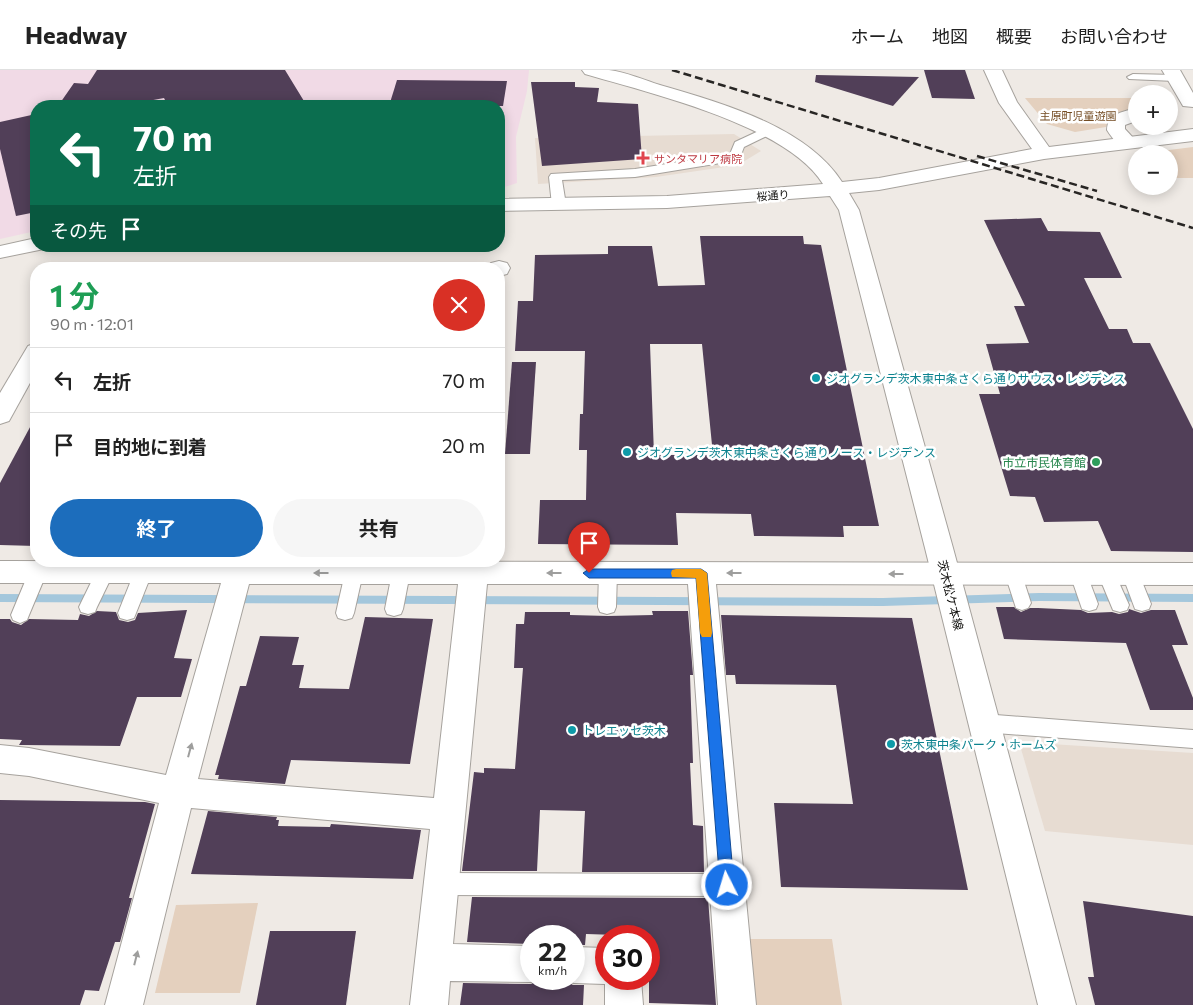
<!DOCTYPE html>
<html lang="ja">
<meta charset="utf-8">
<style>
:root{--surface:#fff;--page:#f6f6f6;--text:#222;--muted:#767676;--line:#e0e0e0;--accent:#1c6dbc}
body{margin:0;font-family:Commissioner,"Noto Sans JP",sans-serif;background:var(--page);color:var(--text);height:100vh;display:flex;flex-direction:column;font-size:19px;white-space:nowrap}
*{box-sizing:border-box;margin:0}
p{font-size:16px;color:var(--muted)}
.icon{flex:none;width:28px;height:28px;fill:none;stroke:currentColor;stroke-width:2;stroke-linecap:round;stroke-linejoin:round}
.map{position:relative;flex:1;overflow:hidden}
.sheet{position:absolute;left:30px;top:192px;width:475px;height:305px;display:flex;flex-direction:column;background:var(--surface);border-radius:20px;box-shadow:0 2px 12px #0003}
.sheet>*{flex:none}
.guide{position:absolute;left:30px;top:30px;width:475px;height:152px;border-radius:20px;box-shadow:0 2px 12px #0003;background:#0b6e4f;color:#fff;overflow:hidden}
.controls{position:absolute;left:1128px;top:15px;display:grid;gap:10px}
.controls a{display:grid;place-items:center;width:50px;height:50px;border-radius:50%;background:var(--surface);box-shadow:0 2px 12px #0003;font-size:25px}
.speed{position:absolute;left:520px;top:855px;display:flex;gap:10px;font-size:25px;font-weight:700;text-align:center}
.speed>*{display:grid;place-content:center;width:65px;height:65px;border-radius:50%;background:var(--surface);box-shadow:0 2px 12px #0003;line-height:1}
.speed small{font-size:12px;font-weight:400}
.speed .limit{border:8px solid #d22;background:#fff;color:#111}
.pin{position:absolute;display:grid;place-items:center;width:42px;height:42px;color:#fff;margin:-51px -21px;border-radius:50% 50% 50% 0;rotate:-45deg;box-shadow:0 0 5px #0007}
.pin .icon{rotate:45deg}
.me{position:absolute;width:55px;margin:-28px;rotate:355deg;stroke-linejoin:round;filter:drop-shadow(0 0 4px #0008)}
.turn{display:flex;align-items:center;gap:18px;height:105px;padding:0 20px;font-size:22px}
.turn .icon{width:65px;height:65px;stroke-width:2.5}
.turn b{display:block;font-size:35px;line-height:42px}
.then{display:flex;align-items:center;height:48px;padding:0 20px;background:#0003;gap:10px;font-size:19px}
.round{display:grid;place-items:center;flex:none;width:52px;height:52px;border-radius:26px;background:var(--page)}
.summary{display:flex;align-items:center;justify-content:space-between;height:85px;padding:0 20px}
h1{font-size:30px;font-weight:700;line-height:38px;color:#1e9e55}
.cta{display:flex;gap:10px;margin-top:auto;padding:10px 20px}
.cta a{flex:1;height:58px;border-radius:30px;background:var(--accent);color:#fff;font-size:20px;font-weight:700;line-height:58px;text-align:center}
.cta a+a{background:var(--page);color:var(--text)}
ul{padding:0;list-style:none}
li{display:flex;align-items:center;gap:15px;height:65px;padding:0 20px;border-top:1px solid var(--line)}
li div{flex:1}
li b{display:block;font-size:19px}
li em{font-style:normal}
header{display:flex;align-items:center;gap:30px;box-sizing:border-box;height:70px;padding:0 25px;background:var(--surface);border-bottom:1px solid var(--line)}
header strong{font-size:24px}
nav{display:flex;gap:28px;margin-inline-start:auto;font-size:18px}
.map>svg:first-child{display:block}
</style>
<header>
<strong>Headway</strong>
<nav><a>ホーム</a><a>地図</a><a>概要</a><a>お問い合わせ</a></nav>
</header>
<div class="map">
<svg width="1193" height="935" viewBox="0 0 1193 935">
<rect width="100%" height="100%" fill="#efeae5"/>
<!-- built -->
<g fill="#e7dcd2">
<path d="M734 64 761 81 738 95 656 107 538 114 535 68Z"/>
<path d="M1019 672 1193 683V775L1045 761Z"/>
</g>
<!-- education -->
<path fill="#f1dae6" d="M0 0H529L527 21 516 67 517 113 499 119V36H36V161L0 169Z"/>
<!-- green -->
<g fill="#e4d0be">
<path d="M1025 28H1136V38L1125 41 1109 48 1106 57 1075 62 1047 54Z"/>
<path d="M1193 77V108H1169V84H1137Z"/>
<path d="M258 833 240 923H155L176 835Z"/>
<path d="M747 869H832L842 935H754Z"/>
</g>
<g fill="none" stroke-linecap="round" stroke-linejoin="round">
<!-- stream -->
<path fill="#a4c7dc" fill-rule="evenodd" d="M1039 523 1193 524V532L1039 531 883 536 0 532V524L883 528Z"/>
</g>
<!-- building -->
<g fill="#513f58" fill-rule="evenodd">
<path d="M97 0H285L307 36H270L266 30 237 36H168L164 28 148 31V36H58L74 13 88 14Z"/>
<path d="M924 0H965L975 29 932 28Z"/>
<path d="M816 5 919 7 893 36 815 12Z"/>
<path d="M397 10 507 11 503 36H389Z"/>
<path d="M531 12H575V17L599 18 597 32 638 34 642 89 542 96Z"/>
<path d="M36 44V142L16 146 0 79V52Z"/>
<path d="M1041 148 1048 161 1100 162 1122 208H1084L1109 259H1127L1133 273H1150L1193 359V482L1111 481 1098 451 1044 452 1035 427 1010 426 979 324H1000L986 274 1029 273 1014 236H1025L984 150Z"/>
<path d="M700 166H803L804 174 821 175 879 456H843L844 467 754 466 751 444 676 443 678 475 538 474 540 430H586L587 380H579L580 344H583L585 281H515L518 231H533L535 185 608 184V176H652L658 216 705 215ZM650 274H702L713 385H654Z"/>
<path d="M512 292H536L530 384H505Z"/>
<path d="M36 346V476L0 475V413Z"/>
<path d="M996 537H1014L1021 542 1030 538H1038L1081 540 1088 543 1112 542 1119 544 1128 542 1129 539 1141 543 1151 540H1175L1188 575H1172L1193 628V640H1150L1126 573 1004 569Z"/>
<path d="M187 540 174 588 192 589 181 627H137L120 676 23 675H19L22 670 0 669V549H10L12 552 21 555 29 549 78 550 80 544 89 546 97 541 116 542 119 550 128 552 135 550 138 543Z"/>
<path d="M652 541H688L693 605H690L693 693H690L693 755 703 756 704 802H582L585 741 540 740 537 801H462L474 702 484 703V698L515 699 523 598H514L516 554H524L525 542H570V545L608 546 653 545Z"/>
<path d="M721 545 912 548 968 820 781 817 774 733 853 734 836 615 736 614 735 605H726Z"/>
<path d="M365 547 433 549 410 694 291 690 285 714 218 709 219 705H215L228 659 240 616H246L260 566 299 567 292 595H304L299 618 349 619Z"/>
<path d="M0 730 145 732 155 734 129 828H132L120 872H115L99 921 85 920 80 935H0Z"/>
<path d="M208 741 277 747 276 750H279L278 756 330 757 331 754 421 760 413 809 191 804Z"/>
<path d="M472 827 708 828 716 935 649 933V866L586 864 585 875H574V866H531V874L467 872Z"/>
<path d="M1083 831 1193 846V935H1095L1088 907H1094Z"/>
<path d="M270 861H356L346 935H256Z"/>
<path d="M541 909H561L573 915H584L583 935H460L463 913 531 914Z"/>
</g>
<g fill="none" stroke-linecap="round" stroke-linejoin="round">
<!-- service casing -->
<g stroke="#a6a29d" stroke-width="2">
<g id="service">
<path d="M1133 4 1175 5 1181 8 1175 11 1129 9 1127 7Z"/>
<path d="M767 57 773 61 771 64 744 77 739 90 635 107 562 110 566 135 559 139 552 135 549 107 551 104 635 99 730 84 735 72Z"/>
<path d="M38 495 44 497 47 502 29 545 27 550 20 553 13 550 11 545 29 502 32 497Z"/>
<path d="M105 495 111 497 114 502 97 537 95 542 88 544 81 542 79 537 96 502 99 497Z"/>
<path d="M143 496 149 498 152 503 134 548 127 550 120 548 118 543 134 503 137 498Z"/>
<path d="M354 496 360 498 363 503 354 543 352 548 345 550 338 548 336 543 345 503 348 498Z"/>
<path d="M401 496 407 498 410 503 403 539 401 544 394 546 387 544 385 539 392 503 395 498Z"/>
<path d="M608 496 614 498 617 503 616 537 614 542 607 544 600 542 598 537 599 503 602 498Z"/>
<path d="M1014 497 1020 499 1031 533 1028 538 1022 540 1016 538 1005 504 1008 499Z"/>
<path d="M1079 497 1085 499 1098 534 1096 539 1089 541 1082 539 1070 504 1073 499Z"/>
<path d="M1107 497 1113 499 1129 535 1127 540 1120 542 1113 540 1098 504 1101 499Z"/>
<path d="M1131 497 1137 499 1151 534 1149 539 1142 541 1135 539 1122 504 1125 499Z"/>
<path d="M983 644 1193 660V678L983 662 976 659 973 653 976 647Z"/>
<path d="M441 803 727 804 735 807 738 815 735 823 727 826 441 825 433 822 430 814 433 806Z"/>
</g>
</g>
<!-- minor casing -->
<g stroke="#a6a29d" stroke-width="2">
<g id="minor">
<path d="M1162 0H1180L1193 23V37L1183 36Z"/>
<path d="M1136 38V51L1125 55V59L1137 72 1134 76C1120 79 1114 71 1107 60 1107 44 1122 42 1136 38Z"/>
<path d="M499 191 507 193 510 198 507 204 499 206V199H488L491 193Z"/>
<path d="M36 273V302L9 351 0 354V323L28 276Z"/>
<path d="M0 491 1193 493V515L716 514 756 935H718L688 514H487L453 874 531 876V909H539L531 912 450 911 448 935H410L430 759 191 738 143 935H105L159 733 29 706 0 703V675L29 678 166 705 221 513H0ZM249 514H458L434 728 198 709Z"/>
<path d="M574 877 606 878V909H641L643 935H605V914L574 913 563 909H574Z"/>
</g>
</g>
<!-- tertiary casing -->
<g stroke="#a6a29d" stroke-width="2">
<g id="tertiary">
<path d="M582 0C591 0 600 0 609 0 626 2 644 10 660 15 721 33 806 56 842 112L879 108 1032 79 999 33 984 0H1002L1017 32 1049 77 1193 59V71L1044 89 879 120 849 123 859 140 953 478 1076 935H1038L925 478 839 140 830 126 667 138 499 141V129L667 126 823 114C787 55 649 23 585 4Z"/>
<path d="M36 168V176H45L44 179 0 188V176Z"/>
</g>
</g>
<!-- service -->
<use href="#service" fill="#fff" fill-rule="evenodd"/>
<!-- minor -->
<use href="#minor" fill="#fff" fill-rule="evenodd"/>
<!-- tertiary -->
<use href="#tertiary" fill="#fff" fill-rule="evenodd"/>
<!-- rail -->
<g stroke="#282624" stroke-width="2.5" stroke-dasharray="8 4" stroke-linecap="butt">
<path d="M672 0 1193 158"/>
<path d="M977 86 1097 121"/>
</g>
</g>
<!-- one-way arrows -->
<defs><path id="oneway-solid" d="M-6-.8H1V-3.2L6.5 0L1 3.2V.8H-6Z" transform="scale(1.25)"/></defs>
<g fill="#9e9e9d">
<use href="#oneway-solid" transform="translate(321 503) rotate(180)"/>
<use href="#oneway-solid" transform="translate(554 503) rotate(-180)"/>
<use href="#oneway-solid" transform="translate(734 503) rotate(-180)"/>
<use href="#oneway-solid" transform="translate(896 504) rotate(-180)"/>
<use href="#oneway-solid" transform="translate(190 680) rotate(-75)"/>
<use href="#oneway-solid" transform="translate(136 888) rotate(-76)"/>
</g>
<!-- route -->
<path fill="#1a73e8" stroke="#114b97" d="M589 499H701L707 503 734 815 732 820 727 822 722 820 720 815 696 508H589L583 503Z"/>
<!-- slow -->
<path fill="#f59e0b" d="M676 499H701L707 503 712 563 711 567H702L700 563 696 508 672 507 671 503 672 500Z"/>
<!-- markers -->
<path fill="#e0444e" stroke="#fff" stroke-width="2" d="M640.5 80.5h5v5h5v5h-5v5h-5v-5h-5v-5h5z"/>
<g fill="#0f9aa8" stroke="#fff" stroke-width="2">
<circle cx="816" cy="308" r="5"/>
<circle cx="627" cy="382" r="5"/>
<circle cx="572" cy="660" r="5"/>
<circle cx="891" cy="674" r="5"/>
</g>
<circle fill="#2e9e5b" stroke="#fff" stroke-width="2" cx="1096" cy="392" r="5"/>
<g text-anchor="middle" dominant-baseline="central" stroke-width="5" stroke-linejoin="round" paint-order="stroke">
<!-- far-park labels -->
<g font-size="11" fill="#744c23" stroke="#fff">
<text x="1078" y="45">主原町児童遊園</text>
</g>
<!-- far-health labels -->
<g font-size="11" fill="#be3a42" stroke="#fff" text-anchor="start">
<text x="654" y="88">サンタマリア病院</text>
</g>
<!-- far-street labels -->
<g font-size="11" fill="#0d0c0a" stroke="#fff">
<text transform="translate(773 125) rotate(-4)">桜通り</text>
</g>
<!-- culture labels -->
<g font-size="12" fill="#0d838f" stroke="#fff" text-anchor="start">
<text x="826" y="308">ジオグランデ茨木東中条さくら通りサウス・レジデンス</text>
<text x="637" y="382">ジオグランデ茨木東中条さくら通りノース・レジデンス</text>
<text x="582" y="660">トレエッセ茨木</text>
<text x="901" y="674">茨木東中条パーク・ホームズ</text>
</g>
<!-- leisure labels -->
<g font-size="12" fill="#27864d" stroke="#fff" text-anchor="end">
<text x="1086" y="392">市立市民体育館</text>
</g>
<!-- street labels -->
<g font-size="12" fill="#0d0c0a" stroke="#fff">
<text transform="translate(951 525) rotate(76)">茨木松ケ本線</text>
</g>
</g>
</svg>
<div class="controls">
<a>+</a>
<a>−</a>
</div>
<div class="speed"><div>22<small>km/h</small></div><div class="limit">30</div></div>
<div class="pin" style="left:589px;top:503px;background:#d93025"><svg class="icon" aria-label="arrive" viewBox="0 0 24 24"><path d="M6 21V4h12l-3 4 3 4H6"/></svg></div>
<svg class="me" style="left:727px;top:815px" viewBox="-20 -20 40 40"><circle r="17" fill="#1a73e8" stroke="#fff" stroke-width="3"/><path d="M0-11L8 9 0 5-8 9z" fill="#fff"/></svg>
<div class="guide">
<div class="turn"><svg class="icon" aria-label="left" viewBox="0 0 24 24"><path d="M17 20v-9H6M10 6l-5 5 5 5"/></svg><div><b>70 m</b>左折</div></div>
<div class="then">その先<svg class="icon" aria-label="arrive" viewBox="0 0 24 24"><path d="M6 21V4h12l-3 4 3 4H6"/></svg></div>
</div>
<section class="sheet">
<div class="summary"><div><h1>1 分</h1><p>90 m · 12:01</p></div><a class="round" style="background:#d93025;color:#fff"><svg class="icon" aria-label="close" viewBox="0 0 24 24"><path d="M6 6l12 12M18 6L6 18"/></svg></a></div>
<ul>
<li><svg class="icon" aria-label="left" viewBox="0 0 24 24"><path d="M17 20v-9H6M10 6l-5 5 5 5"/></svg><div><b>左折</b></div><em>70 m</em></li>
<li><svg class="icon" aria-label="arrive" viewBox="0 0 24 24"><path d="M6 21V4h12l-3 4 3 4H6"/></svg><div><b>目的地に到着</b></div><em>20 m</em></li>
</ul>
<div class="cta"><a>終了</a><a>共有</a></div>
</section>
</div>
